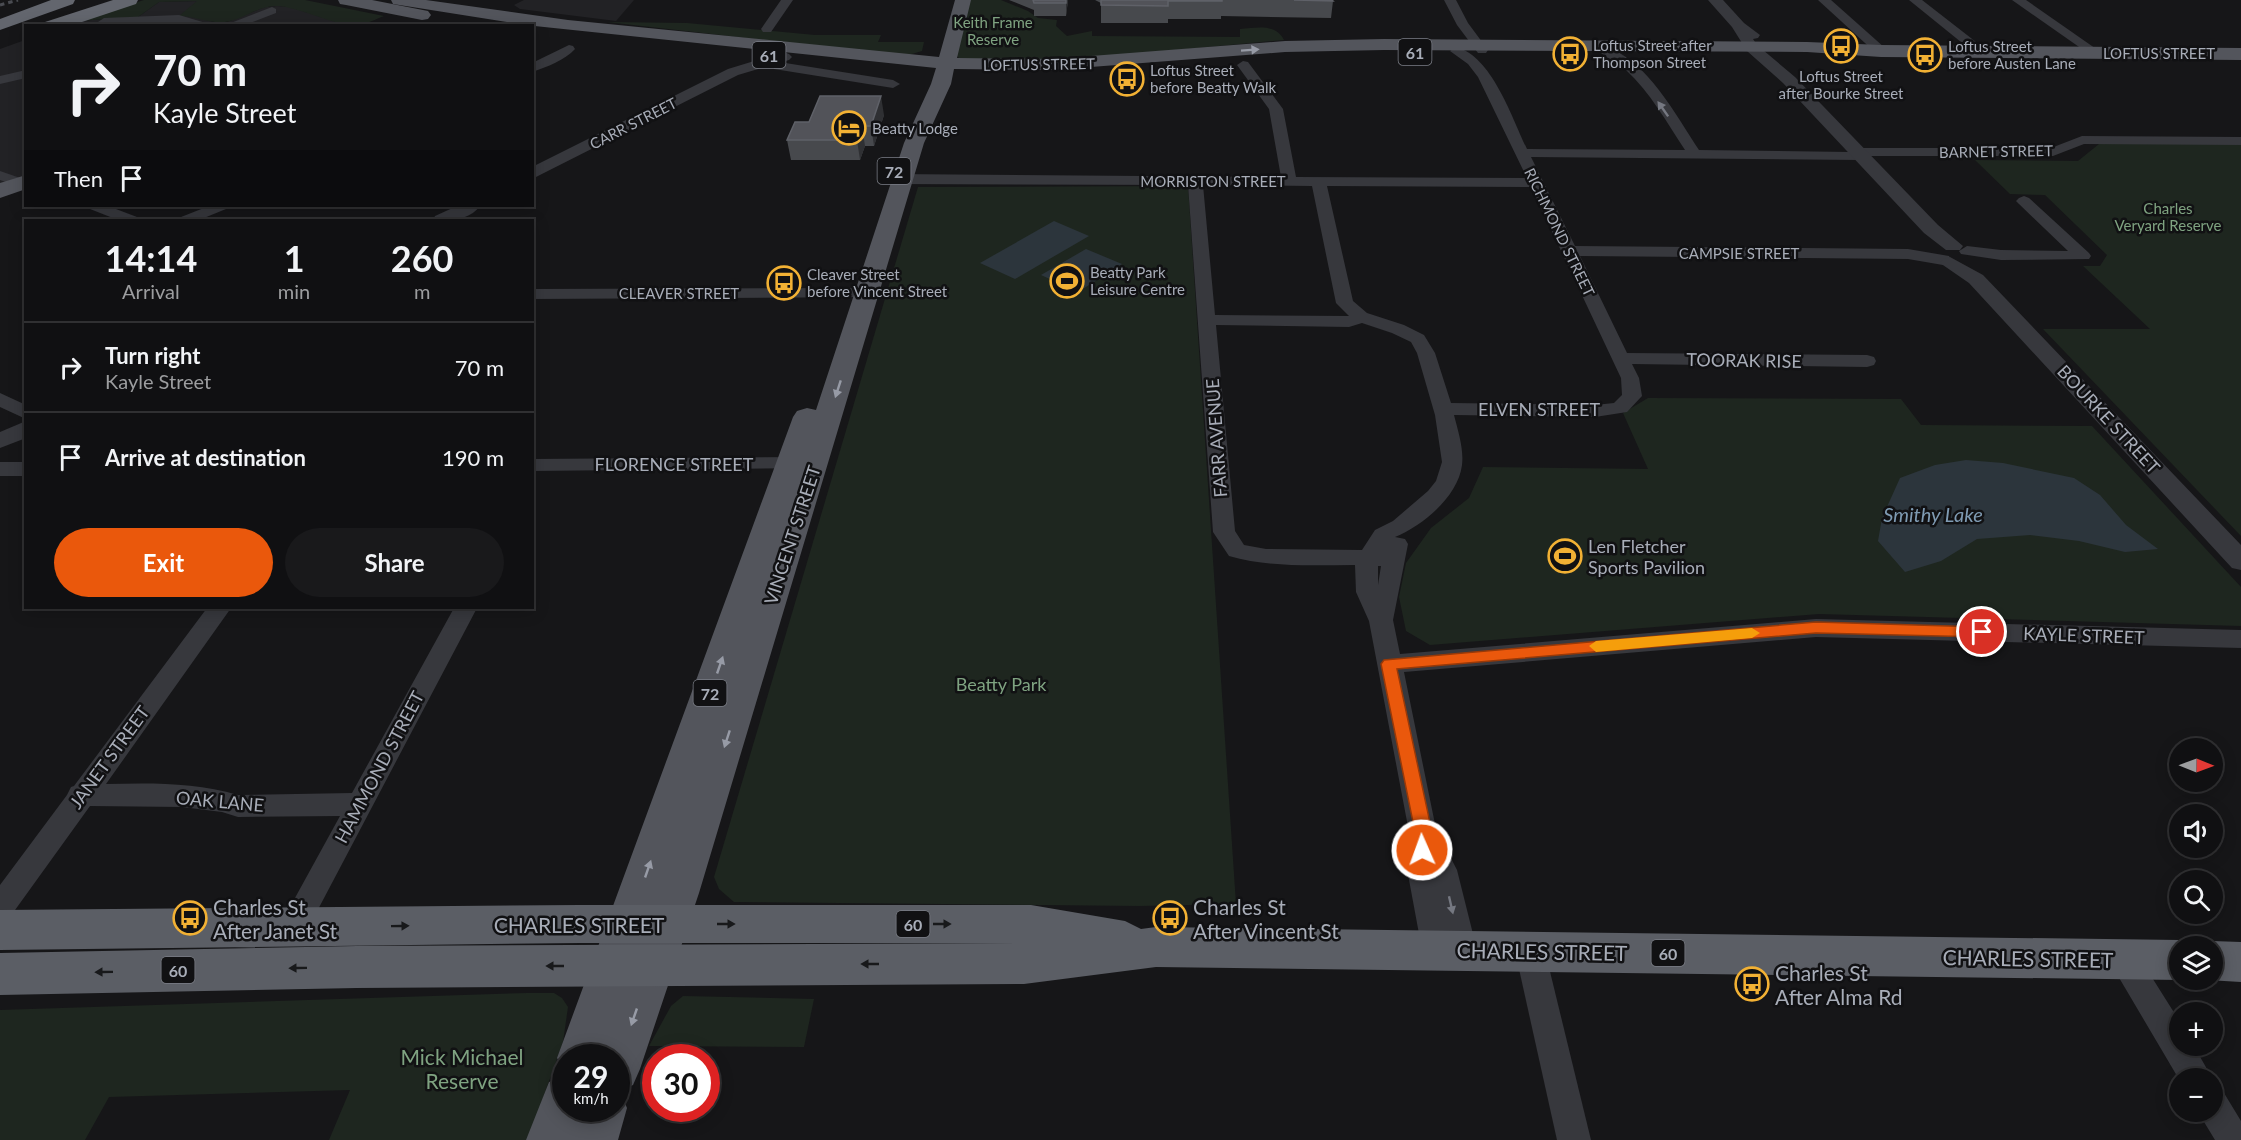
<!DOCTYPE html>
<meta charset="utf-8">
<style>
:root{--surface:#101012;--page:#19191b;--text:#f1f3f6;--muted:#9c9d9f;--line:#303032;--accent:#ea580c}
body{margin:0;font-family:Lato,sans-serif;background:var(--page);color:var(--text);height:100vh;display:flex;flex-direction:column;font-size:22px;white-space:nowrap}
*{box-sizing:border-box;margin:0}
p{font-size:20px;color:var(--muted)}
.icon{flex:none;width:33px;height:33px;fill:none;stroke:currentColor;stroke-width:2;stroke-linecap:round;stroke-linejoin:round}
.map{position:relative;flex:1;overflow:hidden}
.panel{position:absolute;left:24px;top:219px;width:510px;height:390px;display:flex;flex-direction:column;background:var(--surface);border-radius:0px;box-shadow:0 3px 15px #0003,0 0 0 2px var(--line)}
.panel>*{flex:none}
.hud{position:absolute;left:24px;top:24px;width:510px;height:183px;border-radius:0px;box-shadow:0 3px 15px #0003,0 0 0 2px var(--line);background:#101012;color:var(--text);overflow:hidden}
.needle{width:39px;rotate:91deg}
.fabs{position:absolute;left:2169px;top:738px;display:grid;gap:12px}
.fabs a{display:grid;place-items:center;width:54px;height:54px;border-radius:50%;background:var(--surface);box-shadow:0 3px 15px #0003,0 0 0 2px var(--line);font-size:30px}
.speed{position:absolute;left:552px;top:1044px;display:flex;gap:12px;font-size:30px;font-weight:700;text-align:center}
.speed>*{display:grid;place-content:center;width:78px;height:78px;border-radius:50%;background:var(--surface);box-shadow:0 3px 15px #0003,0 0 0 2px var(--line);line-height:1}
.speed small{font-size:15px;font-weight:400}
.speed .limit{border:9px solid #d22;background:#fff;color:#111}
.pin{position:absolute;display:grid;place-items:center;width:51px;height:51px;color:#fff;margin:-26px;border:3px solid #fff;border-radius:50%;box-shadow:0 2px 6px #0007}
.me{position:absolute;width:66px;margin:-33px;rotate:358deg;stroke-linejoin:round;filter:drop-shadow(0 0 4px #0008)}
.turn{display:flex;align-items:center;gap:21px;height:126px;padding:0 30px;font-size:27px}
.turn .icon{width:78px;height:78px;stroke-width:2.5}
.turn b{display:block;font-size:42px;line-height:51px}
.then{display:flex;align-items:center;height:57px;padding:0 30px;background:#0003;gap:12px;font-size:22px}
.eta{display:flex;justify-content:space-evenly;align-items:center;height:102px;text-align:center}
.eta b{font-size:36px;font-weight:700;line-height:42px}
.button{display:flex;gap:12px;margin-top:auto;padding:12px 30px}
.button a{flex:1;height:69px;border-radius:36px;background:var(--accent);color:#fff;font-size:24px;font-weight:700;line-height:69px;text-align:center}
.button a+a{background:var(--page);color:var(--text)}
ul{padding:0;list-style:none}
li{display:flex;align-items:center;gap:18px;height:90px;padding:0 30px;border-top:2px solid var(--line)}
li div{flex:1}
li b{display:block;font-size:22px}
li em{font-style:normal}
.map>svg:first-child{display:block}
</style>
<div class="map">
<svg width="2241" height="1140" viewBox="0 0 2241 1140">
<rect width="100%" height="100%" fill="#161618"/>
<!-- built -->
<g fill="#222225">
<path d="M524 0H634L616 21 520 9 514 5Z"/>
<path d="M198 1 180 16H194L217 23 227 22 265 7 278 6 290 7 347 25 65 26 77 21 138 17 159 2Z"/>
<path d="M25 40V177L0 187V49Z"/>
</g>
<!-- green -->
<g fill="#1e261f">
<path d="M144 0H305L384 16C376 19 367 24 358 25 339 28 301 7 277 6 258 5 244 20 225 22 210 24 195 16 179 16L197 1 159 2 138 17 77 21Z"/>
<path d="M966 0H1001L1028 11 1038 18 1057 20 1056 26 1067 36 1092 31V36L1240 37V29C1257 28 1275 23 1284 40L1059 61 960 59 956 55Z"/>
<path d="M607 22 687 23 815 35H881L878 42H924L922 51 905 56Z"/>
<path d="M2099 144H2241V536L2043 329H2150L2083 266H2100L2107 255 2045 195 2010 194 1975 160 2078 161Z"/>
<path d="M1188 186 1236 904 1139 906 734 902 719 889 714 877 918 187Z"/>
<path d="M1648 398 1901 399 1921 425 2092 426 2241 587V626L1819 614 1430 645 1406 631 1399 597 1406 563 1431 528 1469 498 1483 467 1648 469 1623 413Z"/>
<path d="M527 993H554L562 998 568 1007 563 1042 528 1140H329L350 1090 109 1097 85 1140H0V1010Z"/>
<path d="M683 996 814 999 804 1047 649 1046 671 1006Z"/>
</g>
<!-- water -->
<g fill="#2c353c">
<path d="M1054 221 1089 236 1015 279 980 263Z"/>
<path d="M1086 249 1122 264 1078 292 1041 275Z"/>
<path d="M1966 460 2003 463 2074 478 2100 495 2126 525 2158 549 2125 552 2079 541 2030 535 1977 539 1941 561 1905 572 1878 541 1882 518 1900 478 1935 465Z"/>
</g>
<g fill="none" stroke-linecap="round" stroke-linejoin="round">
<!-- minor -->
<g fill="#37383d" fill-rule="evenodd">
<path d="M781 0H793L771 32H763L761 29Z"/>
<path d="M1444 0H1456L1468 23 1488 50 1486 53H1478L1457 25Z"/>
<path d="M1818 0H1831L1885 48 1887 51 1885 54H1877Z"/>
<path d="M1909 0H1922L1985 49 1987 52 1985 55H1977Z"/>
<path d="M2012 0H2026L2102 53 2096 57 2092 56Z"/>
<path d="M272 7 276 9V13L242 26H223Z"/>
<path d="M179 15 216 26H192L179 23 104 26 98 22 104 18Z"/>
<path d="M569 45 573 46 575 49C565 60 547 67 532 72V63Z"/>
<path d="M1456 47C1492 56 1512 118 1527 149L1685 150C1667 123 1650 92 1626 70 1618 62 1606 59 1599 51L1605 47C1646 58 1677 117 1699 150L1850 152 1857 148H2051L2082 136 2241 137V145L2084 144 2053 156H1868L1861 160 1531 157 1575 246 1908 249 1949 256 1951 260 1943 265 1908 259 1580 256 1627 353 1867 355 1874 357 1876 361 1874 365 1867 367 1632 364 1639 378 1642 396 1627 412 1595 417 1454 415C1458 431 1464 449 1462 465 1458 497 1422 526 1395 537L1405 539 1408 544 1393 620 1400 654 1816 619 2241 630V648L1816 637 1404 672 1436 829 1457 870 1477 950 1473 960 1462 964 1451 960 1450 955 1448 960 1437 964 1426 960 1422 950 1407 869 1409 832 1369 621 1356 592 1355 565C1313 565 1270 568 1229 556L1213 532 1188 185 891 184 883 179 891 174 1281 177 1269 109 1237 65 1243 61 1248 62 1283 109 1296 177 1527 178 1478 77 1468 64 1450 51ZM1203 185 1312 186 1336 303 1349 316 1215 315ZM1327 186 1531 187 1621 378 1622 395 1614 403 1595 405 1451 403 1435 353 1424 335 1404 325 1367 313 1353 301ZM1362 323 1392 333 1411 342 1417 353 1435 415 1442 462 1436 481 1428 491 1393 521 1375 530 1362 550 1266 549 1244 545 1235 531 1216 325 1349 327ZM1378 566H1381L1378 585Z"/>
<path d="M779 62 893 80 900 84 893 88 774 69 773 66 774 63Z"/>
<path d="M26 70V78L0 84V76Z"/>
<path d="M0 171 26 180V189L0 180Z"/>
<path d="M2024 196 2029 198 2089 253 2091 256 2089 259 2001 260 1961 254 1959 251 1967 246 2001 250 2068 251 2019 204 2016 201 2019 198Z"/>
<path d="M87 206H108L137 217 139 220H118L90 209Z"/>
<path d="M209 206H229L226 209 199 220H179L181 217Z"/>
<path d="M869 288 875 289 878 293 875 297 532 299V289Z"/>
<path d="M0 393 26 405V419L0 407Z"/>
<path d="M807 457 814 458 817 463 814 468 532 471V459Z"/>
<rect x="0" y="462" width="26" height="14"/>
<path d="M207 608H231L106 784C150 783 195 782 238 795L352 793 454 608H477L304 936 294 940 284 936 279 927 340 816 238 817 222 812 182 807 90 806 10 917 0 921V885L67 795 71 787 74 786Z"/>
<path d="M1530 937 1541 941 1545 951 1591 1140H1557L1515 951 1519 941Z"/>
<path d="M2123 945 2134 949 2180 1022V1046H2194L2212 1078H2180V1081L2108 959 2112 949Z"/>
<path d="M2212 1089 2224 1093 2241 1121V1140H2215L2198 1112H2212Z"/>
</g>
<!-- tertiary -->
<g fill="#37383d" fill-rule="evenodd">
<path d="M1708 0H1723L1744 23 1760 35 1758 38 1753 39 1757 45 1795 77 1938 225 1963 246 1960 250H1946L1924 233 1783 83 1747 51 1732 27Z"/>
<path d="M784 52 789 54 792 57 789 60 738 75 532 179V167L728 69Z"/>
<path d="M457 206H480C470 220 448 222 433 220L435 216Z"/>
<path d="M1950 257 1983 275 2241 545V570L2232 568 1969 283 1940 263 1943 259Z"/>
<path d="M26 421V438L0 448V432Z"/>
</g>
<!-- primary -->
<g fill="#53555c" fill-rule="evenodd">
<path d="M338 0H372L428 11 431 15 428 19 422 20 346 5 340 4Z"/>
<path d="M391 0H426L568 20 939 57 955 0H971L957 58 1052 59 1285 41 1384 39 1807 42 1881 45 2241 48V60L1881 57 1807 52 1384 50 1285 52 1052 70 954 69 951 84 924 143 699 893 640 1069 633 1085 620 1091 627 1108 618 1140H526L549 1082 566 1075V1108H616V1058H566V1075L557 1058 793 417 797 411 807 408 816 410 904 143 931 84 936 68 525 25 393 4Z"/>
<path d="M26 175V189L0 198V183Z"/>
</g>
<!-- trunk -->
<g fill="#5b5e65" fill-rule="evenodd">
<path d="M580 905H1031L1125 921 1141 929 1156 927 2180 940 2196 946H2180V980H2182H2180L1156 967 1024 984 357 988 0 995V953L357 946 1025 943H580L0 950V910Z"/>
<path d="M2212 941 2241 942V982L2207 980H2212V946H2197Z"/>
</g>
<!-- motorway -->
<g fill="#63666e" fill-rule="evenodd">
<path d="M51 0H75L73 4 0 30V19Z"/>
<path d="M113 0H138L136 4 70 26H42L45 22Z"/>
</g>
<!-- rail -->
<path stroke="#4a4c52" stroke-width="3" stroke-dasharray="4.5 4" stroke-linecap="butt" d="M0 5 18 0"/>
</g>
<!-- wall -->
<g fill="#47494d">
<path d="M1009 0H1068L1066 16H1034V10Z"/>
<path d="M1095 0H1332L1333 1 1331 18 1221 16V19H1168V23H1101V3Z"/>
<path d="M884 115 874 146H865L860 160H791L787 140 809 122Z"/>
</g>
<!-- shaded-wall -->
<g fill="#2f3033">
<path d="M1066 0H1068L1066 16Z"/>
<path d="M881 96 884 115 874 146 871 126Z"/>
<path d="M862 126 865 146 860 160 857 140Z"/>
</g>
<!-- building -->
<g fill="#525359" stroke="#5f6168" stroke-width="1.5">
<path d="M1033 0H1066V3H1034Z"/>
<path d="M1101 0H1222V1H1168V6L1101 5Z"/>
<path d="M1294 0H1332L1333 1Z"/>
<path d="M820 96H881L871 126H862L857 140H787L795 122H809Z"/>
</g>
<!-- one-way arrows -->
<defs><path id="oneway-solid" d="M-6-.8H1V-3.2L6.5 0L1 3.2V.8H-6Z" transform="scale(1.5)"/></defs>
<g fill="#979ba6">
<use href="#oneway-solid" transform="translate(1250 50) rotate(-4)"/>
<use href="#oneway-solid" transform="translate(838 389) rotate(108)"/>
<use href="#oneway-solid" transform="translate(720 665) rotate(-71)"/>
<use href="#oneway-solid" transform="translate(727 739) rotate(108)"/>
<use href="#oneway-solid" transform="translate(648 869) rotate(-71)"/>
<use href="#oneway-solid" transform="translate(634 1017) rotate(109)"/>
</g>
<g fill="#757881">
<use href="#oneway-solid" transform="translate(1663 109) rotate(-125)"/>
<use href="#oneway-solid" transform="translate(1451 905) rotate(77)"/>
</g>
<g fill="#18191b">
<use href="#oneway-solid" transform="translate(726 924)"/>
<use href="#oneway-solid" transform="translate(942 924)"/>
<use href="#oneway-solid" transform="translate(400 926) rotate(-1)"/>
<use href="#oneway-solid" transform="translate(870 964) rotate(180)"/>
<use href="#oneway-solid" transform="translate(555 966) rotate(180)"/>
<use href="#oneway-solid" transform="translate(298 968) rotate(179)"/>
<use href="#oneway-solid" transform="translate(104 972) rotate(179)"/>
</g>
<!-- route -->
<path fill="#ea580c" stroke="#983908" stroke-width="1.5" d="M1816 622 1982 627 1989 632 1982 637 1816 633 1397 669 1432 832 1428 855 1422 857 1416 855 1414 850 1415 832 1381 664 1384 660Z"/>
<!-- slow -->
<path fill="#f59e0b" d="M1752 628 1760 633 1752 638 1596 652 1589 646 1596 641Z"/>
<!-- icons -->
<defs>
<g id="bus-ring" transform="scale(1.725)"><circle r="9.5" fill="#111113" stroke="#f2b134" stroke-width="1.5"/><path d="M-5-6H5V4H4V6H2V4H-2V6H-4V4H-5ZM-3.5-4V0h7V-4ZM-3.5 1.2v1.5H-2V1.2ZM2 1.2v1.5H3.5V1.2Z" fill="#f2b134"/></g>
<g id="hotel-ring" transform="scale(1.725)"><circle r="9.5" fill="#111113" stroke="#f2b134" stroke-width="1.5"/><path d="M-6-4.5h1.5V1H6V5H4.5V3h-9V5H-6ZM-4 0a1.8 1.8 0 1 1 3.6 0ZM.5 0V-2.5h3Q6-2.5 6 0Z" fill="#f2b134"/></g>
<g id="stadium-ring" transform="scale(1.725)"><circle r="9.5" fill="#111113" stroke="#f2b134" stroke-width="1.5"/><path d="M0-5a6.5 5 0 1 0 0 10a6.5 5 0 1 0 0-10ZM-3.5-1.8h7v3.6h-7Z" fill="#f2b134"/></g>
</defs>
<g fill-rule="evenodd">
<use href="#bus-ring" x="1841" y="46"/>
<use href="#bus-ring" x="1570" y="54"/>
<use href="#bus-ring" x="1925" y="55"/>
<use href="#bus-ring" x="1127" y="79"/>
<use href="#hotel-ring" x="849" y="128"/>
<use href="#stadium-ring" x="1067" y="281"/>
<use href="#bus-ring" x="784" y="283"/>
<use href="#stadium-ring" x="1565" y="556"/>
<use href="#bus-ring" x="190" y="918"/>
<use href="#bus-ring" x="1170" y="918"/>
<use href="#bus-ring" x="1752" y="984"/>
</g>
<g text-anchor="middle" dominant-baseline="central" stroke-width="5" stroke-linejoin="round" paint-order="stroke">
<!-- far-park labels -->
<g font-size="15" fill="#7fa381" stroke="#111113">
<text x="993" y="22">Keith Frame<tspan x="993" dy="17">Reserve</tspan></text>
<text x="2168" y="208">Charles<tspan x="2168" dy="17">Veryard Reserve</tspan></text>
</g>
<!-- far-poi labels -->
<g font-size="15" fill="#a8adb8" stroke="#111113" text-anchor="start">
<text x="1593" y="45">Loftus Street after<tspan x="1593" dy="17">Thompson Street</tspan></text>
<text x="1948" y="46">Loftus Street<tspan x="1948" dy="17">before Austen Lane</tspan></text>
<text x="1150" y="70">Loftus Street<tspan x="1150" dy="17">before Beatty Walk</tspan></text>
<text x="1841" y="76" text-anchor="middle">Loftus Street<tspan x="1841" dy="17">after Bourke Street</tspan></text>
<text x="872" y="128">Beatty Lodge</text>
<text x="1090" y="272">Beatty Park<tspan x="1090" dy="17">Leisure Centre</tspan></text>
<text x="807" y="274">Cleaver Street<tspan x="807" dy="17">before Vincent Street</tspan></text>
</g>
<!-- far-street labels -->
<g font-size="15" fill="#a8adb8" stroke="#111113">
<text x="2159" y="53">LOFTUS STREET</text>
<text transform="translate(1039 64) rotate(-1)">LOFTUS STREET</text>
<text transform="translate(633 123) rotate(-27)">CARR STREET</text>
<text transform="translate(1996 151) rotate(-1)">BARNET STREET</text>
<text x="1213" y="181">MORRISTON STREET</text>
<text transform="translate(1560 232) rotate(64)">RICHMOND STREET</text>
<text x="1739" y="253">CAMPSIE STREET</text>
<text x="679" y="293">CLEAVER STREET</text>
</g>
<!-- shield labels -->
<g fill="#111113" stroke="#7b7e86" stroke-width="1.5">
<rect x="1398.5" y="39" width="33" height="26" rx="4.5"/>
<rect x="752.5" y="42" width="33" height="26" rx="4.5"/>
<rect x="877.5" y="158" width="33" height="26" rx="4.5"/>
<rect x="693.5" y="680" width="33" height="26" rx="4.5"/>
<rect x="896.5" y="911" width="33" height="26" rx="4.5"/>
<rect x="1651.5" y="940" width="33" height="26" rx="4.5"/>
<rect x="161.5" y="957" width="33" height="26" rx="4.5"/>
</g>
<g font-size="16" font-weight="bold" fill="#a8adb8">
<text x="1415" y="52">61</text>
<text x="769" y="55">61</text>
<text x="894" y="171">72</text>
<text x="710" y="693">72</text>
<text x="913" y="924">60</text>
<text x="1668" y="953">60</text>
<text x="178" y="970">60</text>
</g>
<!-- street labels -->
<g font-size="18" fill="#a8adb8" stroke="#111113">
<text transform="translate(1744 360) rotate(1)">TOORAK RISE</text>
<text x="1539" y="409">ELVEN STREET</text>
<text transform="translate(2109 419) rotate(47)">BOURKE STREET</text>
<text transform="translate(1216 438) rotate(-94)">FARR AVENUE</text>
<text x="674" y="464">FLORENCE STREET</text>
<text transform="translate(792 535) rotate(-72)">VINCENT STREET</text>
<text transform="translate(2084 635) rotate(2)">KAYLE STREET</text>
<text transform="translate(109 757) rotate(-54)">JANET STREET</text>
<text transform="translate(379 767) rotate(-62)">HAMMOND STREET</text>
<text transform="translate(220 801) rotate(5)">OAK LANE</text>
</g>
<!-- poi labels -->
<g font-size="18" fill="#a8adb8" stroke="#111113" text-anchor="start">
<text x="1588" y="546">Len Fletcher<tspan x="1588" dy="21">Sports Pavilion</tspan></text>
</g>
<!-- park labels -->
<g font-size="18" fill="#7fa381" stroke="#111113">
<text x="1001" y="684">Beatty Park</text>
</g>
<!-- water labels -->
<g font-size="20" font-style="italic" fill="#7f9bb3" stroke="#111113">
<text x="1933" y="514">Smithy Lake</text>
</g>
<!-- near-poi labels -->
<g font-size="21" fill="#a8adb8" stroke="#111113" text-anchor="start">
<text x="213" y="906">Charles St<tspan x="213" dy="24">After Janet St</tspan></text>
<text x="1193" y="906">Charles St<tspan x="1193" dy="24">After Vincent St</tspan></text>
<text x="1775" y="972">Charles St<tspan x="1775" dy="24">After Alma Rd</tspan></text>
</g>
<!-- near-street labels -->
<g font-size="21" fill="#a8adb8" stroke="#111113">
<text x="579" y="924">CHARLES STREET</text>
<text transform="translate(1542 951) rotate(1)">CHARLES STREET</text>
<text transform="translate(2028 958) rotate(1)">CHARLES STREET</text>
</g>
<!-- near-park labels -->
<g font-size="21" fill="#7fa381" stroke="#111113">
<text x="462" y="1056">Mick Michael<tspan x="462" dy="24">Reserve</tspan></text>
</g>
</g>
</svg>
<div class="fabs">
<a><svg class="needle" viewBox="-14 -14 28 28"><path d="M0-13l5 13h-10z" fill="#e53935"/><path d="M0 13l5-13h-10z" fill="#9c9d9f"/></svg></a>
<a><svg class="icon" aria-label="sound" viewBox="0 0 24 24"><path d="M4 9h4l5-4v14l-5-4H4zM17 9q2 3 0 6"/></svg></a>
<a><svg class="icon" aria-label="search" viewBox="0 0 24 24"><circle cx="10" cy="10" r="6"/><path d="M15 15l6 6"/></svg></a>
<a><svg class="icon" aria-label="layers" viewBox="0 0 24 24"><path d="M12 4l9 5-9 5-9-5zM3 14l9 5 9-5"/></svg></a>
<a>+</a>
<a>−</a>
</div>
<div class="speed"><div>29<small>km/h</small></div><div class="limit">30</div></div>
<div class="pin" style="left:1982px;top:632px;background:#d93025"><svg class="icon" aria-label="arrive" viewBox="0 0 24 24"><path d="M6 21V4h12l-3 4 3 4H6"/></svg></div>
<svg class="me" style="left:1422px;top:850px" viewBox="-20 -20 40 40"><circle r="17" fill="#ea580c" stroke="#fff" stroke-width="3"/><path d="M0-11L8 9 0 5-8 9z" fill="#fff"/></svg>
<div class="hud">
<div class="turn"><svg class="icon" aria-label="right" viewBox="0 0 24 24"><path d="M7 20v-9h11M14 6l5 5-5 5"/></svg><div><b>70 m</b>Kayle Street</div></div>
<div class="then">Then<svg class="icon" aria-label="arrive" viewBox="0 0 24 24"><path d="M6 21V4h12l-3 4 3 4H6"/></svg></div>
</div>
<section class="panel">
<div class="eta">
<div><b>14:14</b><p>Arrival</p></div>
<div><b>1</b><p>min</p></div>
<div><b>260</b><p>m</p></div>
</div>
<ul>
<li><svg class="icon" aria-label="right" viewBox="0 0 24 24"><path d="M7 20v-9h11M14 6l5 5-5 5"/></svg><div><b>Turn right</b><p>Kayle Street</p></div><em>70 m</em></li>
<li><svg class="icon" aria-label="arrive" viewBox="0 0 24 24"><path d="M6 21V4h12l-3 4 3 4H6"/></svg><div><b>Arrive at destination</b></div><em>190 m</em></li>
</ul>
<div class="button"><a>Exit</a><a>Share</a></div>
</section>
</div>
